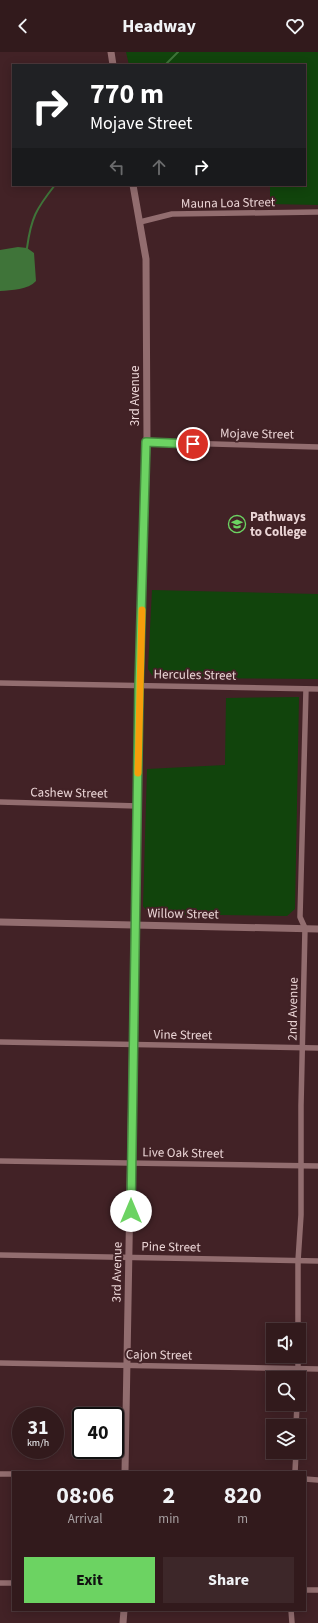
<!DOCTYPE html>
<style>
:root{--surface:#321a1c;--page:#3d2729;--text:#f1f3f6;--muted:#a8a1a3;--line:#4d383b;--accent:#6cd362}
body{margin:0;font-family:"Source Sans 3",sans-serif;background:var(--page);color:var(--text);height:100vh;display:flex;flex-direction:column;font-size:15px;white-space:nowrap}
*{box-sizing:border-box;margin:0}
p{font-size:13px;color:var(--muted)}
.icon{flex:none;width:22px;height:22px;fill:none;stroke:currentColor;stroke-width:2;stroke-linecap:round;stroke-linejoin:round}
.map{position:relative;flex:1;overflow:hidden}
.details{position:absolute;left:12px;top:1419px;width:294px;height:140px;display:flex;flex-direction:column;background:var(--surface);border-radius:0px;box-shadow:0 2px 10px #0003,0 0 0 1px var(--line)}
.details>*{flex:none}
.top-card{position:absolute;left:12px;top:12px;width:294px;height:122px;border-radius:0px;box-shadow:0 2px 10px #0003,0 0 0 1px var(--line);background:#202124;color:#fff;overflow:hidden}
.tools{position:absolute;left:266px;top:1271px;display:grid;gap:8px}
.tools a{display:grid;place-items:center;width:40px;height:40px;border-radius:0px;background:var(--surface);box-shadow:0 2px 10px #0003,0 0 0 1px var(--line);font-size:20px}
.speed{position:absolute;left:12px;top:1355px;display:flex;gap:8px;font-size:20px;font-weight:700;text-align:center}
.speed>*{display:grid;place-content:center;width:52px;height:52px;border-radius:50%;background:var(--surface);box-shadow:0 2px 10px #0003,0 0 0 1px var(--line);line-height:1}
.speed small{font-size:10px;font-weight:400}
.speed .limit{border:2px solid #111;border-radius:6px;background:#fff;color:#111}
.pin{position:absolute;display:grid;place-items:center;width:34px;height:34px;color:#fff;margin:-17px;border:2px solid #fff;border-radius:50%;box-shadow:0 1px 4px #0007}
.me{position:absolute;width:44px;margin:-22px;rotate:0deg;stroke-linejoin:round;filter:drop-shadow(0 0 3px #0008)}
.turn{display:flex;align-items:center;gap:14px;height:84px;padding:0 12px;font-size:18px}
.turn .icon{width:52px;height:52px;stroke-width:2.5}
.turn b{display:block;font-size:28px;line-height:34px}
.lanes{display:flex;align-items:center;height:38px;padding:0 12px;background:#0003;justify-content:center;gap:20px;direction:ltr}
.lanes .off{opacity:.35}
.eta{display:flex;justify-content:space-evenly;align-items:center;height:68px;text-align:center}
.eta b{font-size:24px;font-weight:700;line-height:28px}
.primary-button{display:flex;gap:8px;margin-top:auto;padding:8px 12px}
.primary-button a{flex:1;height:46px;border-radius:0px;background:var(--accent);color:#111;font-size:16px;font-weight:700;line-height:46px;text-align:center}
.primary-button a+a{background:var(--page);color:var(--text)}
header{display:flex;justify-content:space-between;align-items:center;height:52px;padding:0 12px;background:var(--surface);font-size:18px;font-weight:700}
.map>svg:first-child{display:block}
</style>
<header><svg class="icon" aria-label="back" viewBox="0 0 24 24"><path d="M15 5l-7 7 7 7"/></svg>Headway<svg class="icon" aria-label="heart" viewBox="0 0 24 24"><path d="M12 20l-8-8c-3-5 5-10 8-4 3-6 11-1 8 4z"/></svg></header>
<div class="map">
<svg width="318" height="1571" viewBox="0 0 318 1571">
<rect width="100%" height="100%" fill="#422226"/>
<!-- green -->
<g fill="#11440c">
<path d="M126 0H318V153L270 152V133H305V13H129Z"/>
<path d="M152 538 318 542V627L154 626 148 617Z"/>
<path d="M299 645 295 857 287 864 149 862 143 854 147 717 225 713 226 646Z"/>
</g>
<!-- water -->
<path fill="#3f7439" d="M18 195 27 196 34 201 36 229C28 238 12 238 0 239V198Z"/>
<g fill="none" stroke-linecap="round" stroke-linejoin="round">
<!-- stream -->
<g stroke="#3f7439" stroke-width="2">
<path d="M165 13 178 0"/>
<path d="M27 196C31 166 36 157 55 133"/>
</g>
<!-- minor -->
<g stroke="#926d6f" stroke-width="5.5">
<path d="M140 170 172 162 318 160"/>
<path d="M147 390 318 395"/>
<path d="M0 631 318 637"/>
<path d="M0 750 138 754"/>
<path d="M0 990 318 996"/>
<path d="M0 1109 318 1114"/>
<path d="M0 1203 318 1209"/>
<path d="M298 1278V1209L301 1163V1054L305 876 300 865 306 637"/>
<path d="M0 1311 318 1317"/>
<path d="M298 1326V1304"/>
<path d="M296 1374 297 1352"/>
<path d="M295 1420 296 1400"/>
<path d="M0 1422H13"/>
<path d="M305 1427 318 1428"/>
<path d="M0 1531H13"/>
<path d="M305 1538H318"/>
<path d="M291 1558 292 1571"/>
</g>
<!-- tertiary -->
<g stroke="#926d6f" stroke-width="7">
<path d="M111 0 113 13"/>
<path d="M0 870 318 877"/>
<path d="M125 1420 139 634 147 390 146 207 133 133"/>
<path d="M123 1571 124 1558"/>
</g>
</g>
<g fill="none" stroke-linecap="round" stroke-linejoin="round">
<!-- route casing -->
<g stroke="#468940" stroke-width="10">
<path id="route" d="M131 1159 139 634 146 390 193 392"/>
</g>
<!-- route -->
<use href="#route" stroke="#6cd362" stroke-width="7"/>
<!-- slow -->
<path stroke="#f59e0b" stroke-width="7" d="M138 721 142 558"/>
</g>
<!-- icons -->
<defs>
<g id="school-ring" transform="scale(0.9)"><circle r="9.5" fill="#422226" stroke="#6cd362" stroke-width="1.5"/><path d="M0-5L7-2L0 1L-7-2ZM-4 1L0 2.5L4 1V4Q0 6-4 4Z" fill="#6cd362"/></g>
</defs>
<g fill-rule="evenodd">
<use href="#school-ring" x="237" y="472"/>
</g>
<g text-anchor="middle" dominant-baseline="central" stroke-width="4" stroke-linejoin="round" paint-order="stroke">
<!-- street labels -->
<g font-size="13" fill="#ebd5d6" stroke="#422226">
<text transform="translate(228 151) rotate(-1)">Mauna Loa Street</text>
<text transform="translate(135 344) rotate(-90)">3rd Avenue</text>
<text transform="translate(257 382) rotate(1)">Mojave Street</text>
<text transform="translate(195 623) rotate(1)">Hercules Street</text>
<text transform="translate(69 741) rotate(1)">Cashew Street</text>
<text transform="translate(183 862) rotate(1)">Willow Street</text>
<text transform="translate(293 957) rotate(-89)">2nd Avenue</text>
<text transform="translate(183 983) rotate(1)">Vine Street</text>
<text transform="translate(183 1101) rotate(1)">Live Oak Street</text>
<text transform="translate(171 1195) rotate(1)">Pine Street</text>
<text transform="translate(117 1220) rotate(-89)">3rd Avenue</text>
<text transform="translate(159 1303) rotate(1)">Cajon Street</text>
</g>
<!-- poi labels -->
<g font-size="13" font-weight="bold" fill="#ebd5d6" stroke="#422226" text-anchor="start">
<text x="250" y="465">Pathways<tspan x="250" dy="15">to College</tspan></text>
</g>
</g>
</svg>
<div class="tools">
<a><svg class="icon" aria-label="sound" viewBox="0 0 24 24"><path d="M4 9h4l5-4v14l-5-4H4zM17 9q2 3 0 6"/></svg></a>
<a><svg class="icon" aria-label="search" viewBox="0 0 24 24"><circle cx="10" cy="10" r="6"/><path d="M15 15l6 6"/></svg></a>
<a><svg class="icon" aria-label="layers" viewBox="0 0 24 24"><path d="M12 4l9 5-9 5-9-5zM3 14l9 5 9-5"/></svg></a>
</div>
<div class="speed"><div>31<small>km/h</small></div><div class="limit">40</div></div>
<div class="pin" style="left:193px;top:392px;background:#d93025"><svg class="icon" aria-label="arrive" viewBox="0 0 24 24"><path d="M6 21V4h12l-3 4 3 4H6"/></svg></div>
<svg class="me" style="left:131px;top:1159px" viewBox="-20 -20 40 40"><circle r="19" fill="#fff"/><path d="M0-13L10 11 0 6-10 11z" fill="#6cd362"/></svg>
<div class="top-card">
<div class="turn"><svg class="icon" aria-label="right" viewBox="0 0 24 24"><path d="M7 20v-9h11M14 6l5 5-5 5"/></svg><div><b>770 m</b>Mojave Street</div></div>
<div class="lanes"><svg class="icon off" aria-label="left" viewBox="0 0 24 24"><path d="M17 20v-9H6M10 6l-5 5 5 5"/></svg><svg class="icon off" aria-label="ahead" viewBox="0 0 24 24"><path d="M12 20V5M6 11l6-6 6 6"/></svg><svg class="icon" aria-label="right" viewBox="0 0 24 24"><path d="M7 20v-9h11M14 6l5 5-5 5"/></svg></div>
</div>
<section class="details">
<div class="eta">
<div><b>08:06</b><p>Arrival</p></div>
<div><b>2</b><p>min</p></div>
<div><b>820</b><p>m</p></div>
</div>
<div class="primary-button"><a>Exit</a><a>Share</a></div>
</section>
</div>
